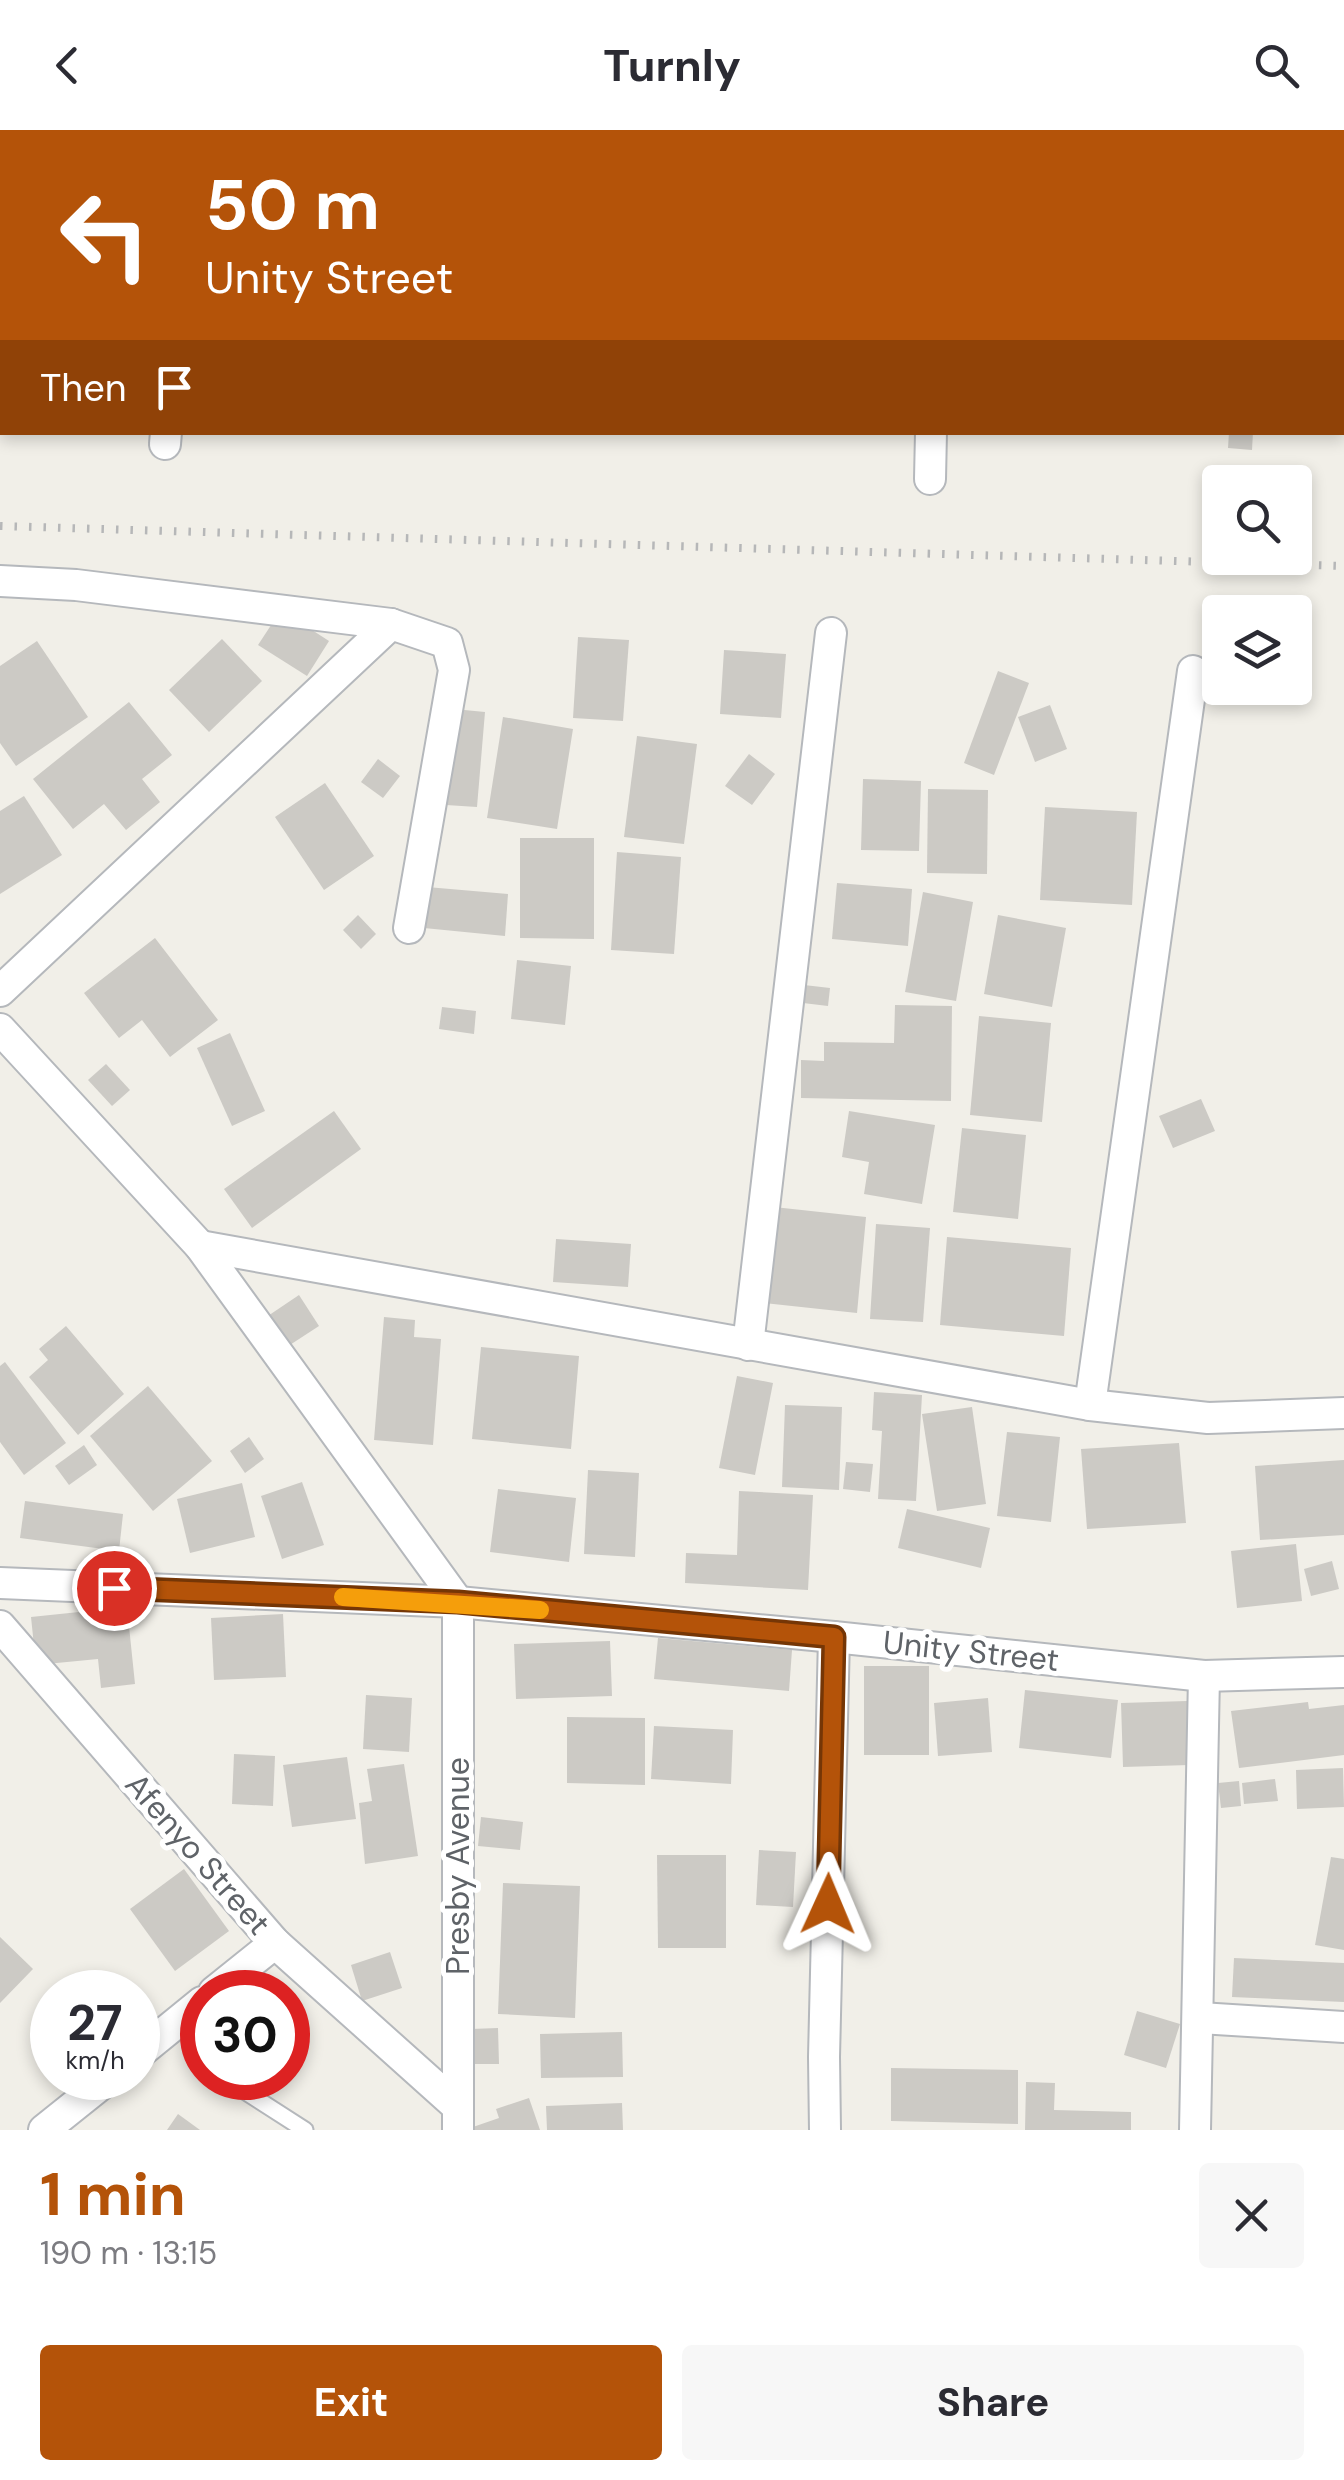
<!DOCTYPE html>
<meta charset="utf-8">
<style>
:root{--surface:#fff;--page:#f7f7f7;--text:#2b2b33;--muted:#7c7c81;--accent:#b45309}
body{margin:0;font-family:"DM Sans",sans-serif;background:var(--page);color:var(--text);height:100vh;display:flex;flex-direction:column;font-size:38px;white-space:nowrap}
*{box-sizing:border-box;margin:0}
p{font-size:32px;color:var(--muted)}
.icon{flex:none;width:55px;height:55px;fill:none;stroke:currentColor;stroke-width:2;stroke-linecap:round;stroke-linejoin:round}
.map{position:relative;height:2000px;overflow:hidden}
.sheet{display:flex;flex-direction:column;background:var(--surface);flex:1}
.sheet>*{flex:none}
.banner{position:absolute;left:0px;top:0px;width:1345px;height:305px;box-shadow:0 5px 15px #0003;background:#b45309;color:#fff;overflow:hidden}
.fabs{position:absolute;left:1202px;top:335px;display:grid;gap:20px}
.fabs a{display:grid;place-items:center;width:110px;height:110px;border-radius:10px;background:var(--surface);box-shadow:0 5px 15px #0003;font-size:50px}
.speed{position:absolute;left:30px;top:1840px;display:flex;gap:20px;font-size:50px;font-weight:700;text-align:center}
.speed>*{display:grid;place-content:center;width:130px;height:130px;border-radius:50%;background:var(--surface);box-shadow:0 5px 15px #0003;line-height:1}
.speed small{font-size:25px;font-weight:400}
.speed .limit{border:15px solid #d22;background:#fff;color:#111}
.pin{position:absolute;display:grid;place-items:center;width:85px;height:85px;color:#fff;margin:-42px;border:5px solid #fff;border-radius:50%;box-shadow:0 2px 10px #0007}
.me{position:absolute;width:110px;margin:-55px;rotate:1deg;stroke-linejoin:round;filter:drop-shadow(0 0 8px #0008)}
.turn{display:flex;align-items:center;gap:35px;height:210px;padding:0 40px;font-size:45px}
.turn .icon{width:130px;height:130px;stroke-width:2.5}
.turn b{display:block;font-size:70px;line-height:85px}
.then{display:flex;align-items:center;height:95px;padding:0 40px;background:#0003;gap:20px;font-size:38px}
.round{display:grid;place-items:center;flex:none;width:105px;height:105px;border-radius:10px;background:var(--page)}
.headline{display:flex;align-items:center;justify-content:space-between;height:170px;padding:0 40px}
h1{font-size:60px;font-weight:700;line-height:75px;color:var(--accent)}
.action{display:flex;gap:20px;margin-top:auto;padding:20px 40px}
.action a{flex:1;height:115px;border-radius:10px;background:var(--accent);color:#fff;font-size:40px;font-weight:700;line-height:115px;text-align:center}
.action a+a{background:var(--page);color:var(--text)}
header{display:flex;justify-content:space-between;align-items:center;height:130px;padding:0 40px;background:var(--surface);font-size:45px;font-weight:700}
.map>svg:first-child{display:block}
</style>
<header><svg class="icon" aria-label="back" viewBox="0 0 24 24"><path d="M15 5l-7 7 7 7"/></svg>Turnly<svg class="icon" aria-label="search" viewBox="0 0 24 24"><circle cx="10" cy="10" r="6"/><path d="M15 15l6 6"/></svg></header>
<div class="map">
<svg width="1344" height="2000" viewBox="0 0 1344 2000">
<rect width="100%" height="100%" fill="#f1efe8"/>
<!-- building -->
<g fill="#cccac5">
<path d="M1229 302H1253L1252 320 1228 318Z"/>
<path d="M281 480 329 511 307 546 258 515Z"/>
<path d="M578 507 629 510 623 591 573 588Z"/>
<path d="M222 509 262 551 209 602 169 560Z"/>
<path d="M37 511 88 587 16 636 0 613V536Z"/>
<path d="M724 520 786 524 781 588 720 584Z"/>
<path d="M998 541 1029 553 994 645 964 633Z"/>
<path d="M129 572 172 625 142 649 160 672 126 700 104 674 73 699 33 649Z"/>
<path d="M1050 575 1067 619 1035 632 1018 587Z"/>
<path d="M454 579 485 582 477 677 446 675Z"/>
<path d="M503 587 573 599 557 699 487 688Z"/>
<path d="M637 606 697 614 684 714 624 707Z"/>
<path d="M749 624 775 644 752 675 725 656Z"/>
<path d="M378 629 400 646 383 668 361 652Z"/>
<path d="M863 649 921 651 919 721 861 720Z"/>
<path d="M325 653 374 726 324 760 275 687Z"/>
<path d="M928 659 988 660 987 744 927 743Z"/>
<path d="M24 666 62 725 0 764V681Z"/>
<path d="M1045 677 1137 682 1132 775 1040 770Z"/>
<path d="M520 708H594V809L520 808Z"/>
<path d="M617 722 681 727 674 824 611 820Z"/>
<path d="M837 753 912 759 908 816 832 809Z"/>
<path d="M427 757 508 764 505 806 424 798Z"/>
<path d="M923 762 973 772 956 871 905 862Z"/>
<path d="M358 785 376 804 361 819 343 800Z"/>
<path d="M998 785 1066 798 1052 877 984 864Z"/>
<path d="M155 808 218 890 170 927 142 890 119 908 84 863Z"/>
<path d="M517 830 571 836 565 895 511 889Z"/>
<path d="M804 855 830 858 828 876 803 873Z"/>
<path d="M895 875 952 876 951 971 801 968V930L824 931V912L894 913Z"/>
<path d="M442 877 476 881 474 904 439 899Z"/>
<path d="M979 886 1051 893 1042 992 970 985Z"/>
<path d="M230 903 265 981 232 996 197 918Z"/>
<path d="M106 934 130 960 112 976 88 950Z"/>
<path d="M1201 969 1215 1001 1173 1018 1159 986Z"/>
<path d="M334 981 361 1019 252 1098 224 1059Z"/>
<path d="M849 981 935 995 922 1074 864 1064 869 1032 842 1027Z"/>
<path d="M962 998 1026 1005 1018 1089 953 1082Z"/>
<path d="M774 1077 866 1087 857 1183 764 1173Z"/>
<path d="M876 1094 930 1098 923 1192 870 1189Z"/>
<path d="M947 1107 1071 1118 1064 1206 940 1195Z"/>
<path d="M556 1109 631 1114 628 1157 553 1152Z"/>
<path d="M299 1165 319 1196 276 1224 256 1194Z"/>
<path d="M384 1187 415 1190 414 1207 441 1209 433 1315 374 1310Z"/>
<path d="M66 1196 124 1264 78 1305 29 1247 48 1230 39 1219Z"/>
<path d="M481 1217 579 1226 571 1319 472 1309Z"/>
<path d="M5 1232 66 1313 24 1345 0 1312V1236Z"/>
<path d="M737 1246 773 1253 755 1345 719 1338Z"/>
<path d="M148 1256 212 1331 153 1381 90 1306Z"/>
<path d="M874 1262 922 1265 916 1371 878 1369 882 1301 872 1300Z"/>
<path d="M785 1275 842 1277 839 1360 782 1357Z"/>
<path d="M972 1277 986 1374 937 1381 922 1284Z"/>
<path d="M1007 1302 1060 1307 1051 1392 997 1386Z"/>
<path d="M249 1307 264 1329 245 1343 230 1321Z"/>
<path d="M1179 1313 1186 1393 1087 1399 1081 1319Z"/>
<path d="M84 1315 97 1335 69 1355 55 1336Z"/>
<path d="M1344 1330V1405L1260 1410 1255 1336Z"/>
<path d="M846 1332 873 1334 870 1362 843 1359Z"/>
<path d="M588 1340 639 1343 635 1427 584 1424Z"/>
<path d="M302 1352 324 1415 282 1429 261 1366Z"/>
<path d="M242 1353 255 1407 190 1423 177 1369Z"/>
<path d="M498 1359 576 1368 569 1432 490 1422Z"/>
<path d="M739 1361 813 1365 808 1460 685 1453 686 1423 737 1425Z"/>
<path d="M25 1371 123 1384 119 1421 20 1408Z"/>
<path d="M907 1379 990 1398 981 1438 898 1418Z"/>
<path d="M1296 1414 1302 1471 1237 1478 1231 1421Z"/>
<path d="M1332 1431 1339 1459 1311 1466 1304 1439Z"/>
<path d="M127 1477 135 1554 101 1558 98 1529 36 1535 31 1487Z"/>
<path d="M283 1484 286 1547 214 1550 211 1488Z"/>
<path d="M658 1508 792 1520 789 1561 654 1549Z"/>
<path d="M610 1511 612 1566 516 1569 514 1514Z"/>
<rect x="864" y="1536" width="65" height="89"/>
<path d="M1025 1560 1118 1570 1111 1628 1019 1618Z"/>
<path d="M366 1565 412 1568 409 1622 363 1619Z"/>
<path d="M988 1568 992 1622 938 1626 934 1573Z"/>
<path d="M1187 1571 1189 1635 1123 1637 1121 1573Z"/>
<path d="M1308 1572 1309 1579 1344 1575V1625L1239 1638 1231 1581Z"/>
<path d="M567 1587 645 1588V1655L567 1653Z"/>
<path d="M654 1596 733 1600 731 1654 651 1649Z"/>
<path d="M234 1624 275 1626 273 1676 232 1674Z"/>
<path d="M347 1627 356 1689 292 1697 283 1635Z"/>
<path d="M404 1634 418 1726 365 1734 359 1673 372 1671 367 1639Z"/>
<path d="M1343 1638 1344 1677 1297 1679 1296 1640Z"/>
<path d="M1275 1649 1278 1671 1244 1674 1242 1653Z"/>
<path d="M1239 1651 1241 1676 1221 1678 1218 1653Z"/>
<path d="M481 1687 523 1692 520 1720 478 1716Z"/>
<path d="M759 1720 796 1722 793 1777 756 1775Z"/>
<path d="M657 1725H726V1818H658Z"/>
<path d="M1331 1727 1344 1729V1820L1315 1815Z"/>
<path d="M184 1739 229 1801 175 1841 130 1779Z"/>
<path d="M503 1753 580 1756 575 1888 498 1884Z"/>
<path d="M0 1807 33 1839 0 1873Z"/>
<path d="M390 1822 402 1858 362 1871 351 1835Z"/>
<path d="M1234 1828 1344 1833V1872L1232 1867Z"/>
<path d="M1137 1881 1180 1894 1166 1938 1124 1925Z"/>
<path d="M498 1898 499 1934H471V1899Z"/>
<path d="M622 1902 623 1947 541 1948 540 1904Z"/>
<path d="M891 1938 1018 1940V1994L891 1991Z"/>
<path d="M1026 1952 1055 1953 1054 1980 1131 1982V2000H1025Z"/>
<path d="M529 1968 540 2000H474L473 1997 499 1988 496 1979Z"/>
<path d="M622 1973 623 2000H547L546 1976Z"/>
<path d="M178 1984 200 2000H167Z"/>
</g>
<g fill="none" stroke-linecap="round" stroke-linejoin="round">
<!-- service casing -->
<g stroke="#b5b8bc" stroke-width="19">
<path id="service" d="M224 1948 305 2000"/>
</g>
<!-- minor casing -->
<g stroke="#b5b8bc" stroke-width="34">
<g id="minor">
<path d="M189 0V2"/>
<path d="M912 0V2"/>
<path d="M429 2 460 0"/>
<path d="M165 314 166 302"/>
<path d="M930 349 931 302"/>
<path d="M0 451 76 455 391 494 447 513 454 540 409 798"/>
<path d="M0 861 391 494"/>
<path d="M0 899 200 1116 458 1472"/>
<path d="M200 1116 1090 1275 1208 1288 1344 1283"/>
<path d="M748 1215 831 503"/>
<path d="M1090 1275 1193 541"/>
<path d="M0 1453 458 1472 834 1507 1204 1546 1344 1542"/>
<path d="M0 1496 275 1813 457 1976"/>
<path d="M214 1862 275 1813"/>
<path d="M1200 1888 1344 1897"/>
<path d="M138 1924 202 1872"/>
<path d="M44 2000 109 1948"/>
<path d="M458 2000V1472"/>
<path d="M825 2000 824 1927 834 1507"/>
<path d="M1195 2000 1204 1546"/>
</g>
</g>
<!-- service -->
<use href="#service" stroke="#fff" stroke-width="15"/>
<!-- minor -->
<use href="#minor" stroke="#fff" stroke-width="30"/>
<!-- rail -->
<path stroke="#b6b7b8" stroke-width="8" stroke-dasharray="2.5 12" stroke-linecap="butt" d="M0 396 1344 436"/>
</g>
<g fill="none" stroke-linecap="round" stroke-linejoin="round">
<!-- route casing -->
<g stroke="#753606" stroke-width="25">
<path id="route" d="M114 1458 458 1472 834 1507 828 1774"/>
</g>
<!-- route -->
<use href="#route" stroke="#b45309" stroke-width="18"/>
<!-- slow -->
<path stroke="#f59e0b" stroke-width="18" d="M343 1467 540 1480"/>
</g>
<g text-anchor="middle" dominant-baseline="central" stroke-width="10" stroke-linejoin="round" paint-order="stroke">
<!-- street labels -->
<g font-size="32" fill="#5f6368" stroke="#fff">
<text transform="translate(971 1521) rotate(6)">Unity Street</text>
<text transform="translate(198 1724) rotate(49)">Afenyo Street</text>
<text transform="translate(458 1736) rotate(-90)">Presby Avenue</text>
</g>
</g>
</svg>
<div class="fabs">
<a><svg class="icon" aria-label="search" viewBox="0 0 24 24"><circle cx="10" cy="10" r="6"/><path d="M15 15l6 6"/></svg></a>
<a><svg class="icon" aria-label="layers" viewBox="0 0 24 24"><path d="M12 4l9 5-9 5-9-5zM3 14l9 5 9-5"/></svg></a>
</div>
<div class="speed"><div>27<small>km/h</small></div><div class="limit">30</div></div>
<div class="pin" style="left:114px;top:1458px;background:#d93025"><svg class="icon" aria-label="arrive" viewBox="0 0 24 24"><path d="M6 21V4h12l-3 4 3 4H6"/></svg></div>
<svg class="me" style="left:828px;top:1774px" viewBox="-20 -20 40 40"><path d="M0-17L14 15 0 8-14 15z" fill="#b45309" stroke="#fff" stroke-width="4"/></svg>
<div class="banner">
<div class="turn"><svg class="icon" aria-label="left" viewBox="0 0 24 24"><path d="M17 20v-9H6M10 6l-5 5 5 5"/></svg><div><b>50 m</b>Unity Street</div></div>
<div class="then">Then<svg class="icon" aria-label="arrive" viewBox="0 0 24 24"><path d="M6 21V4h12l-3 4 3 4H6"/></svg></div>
</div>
</div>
<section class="sheet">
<div class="headline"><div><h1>1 min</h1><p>190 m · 13:15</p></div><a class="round"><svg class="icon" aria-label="close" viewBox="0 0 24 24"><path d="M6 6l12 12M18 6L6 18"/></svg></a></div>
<div class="action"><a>Exit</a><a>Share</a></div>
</section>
